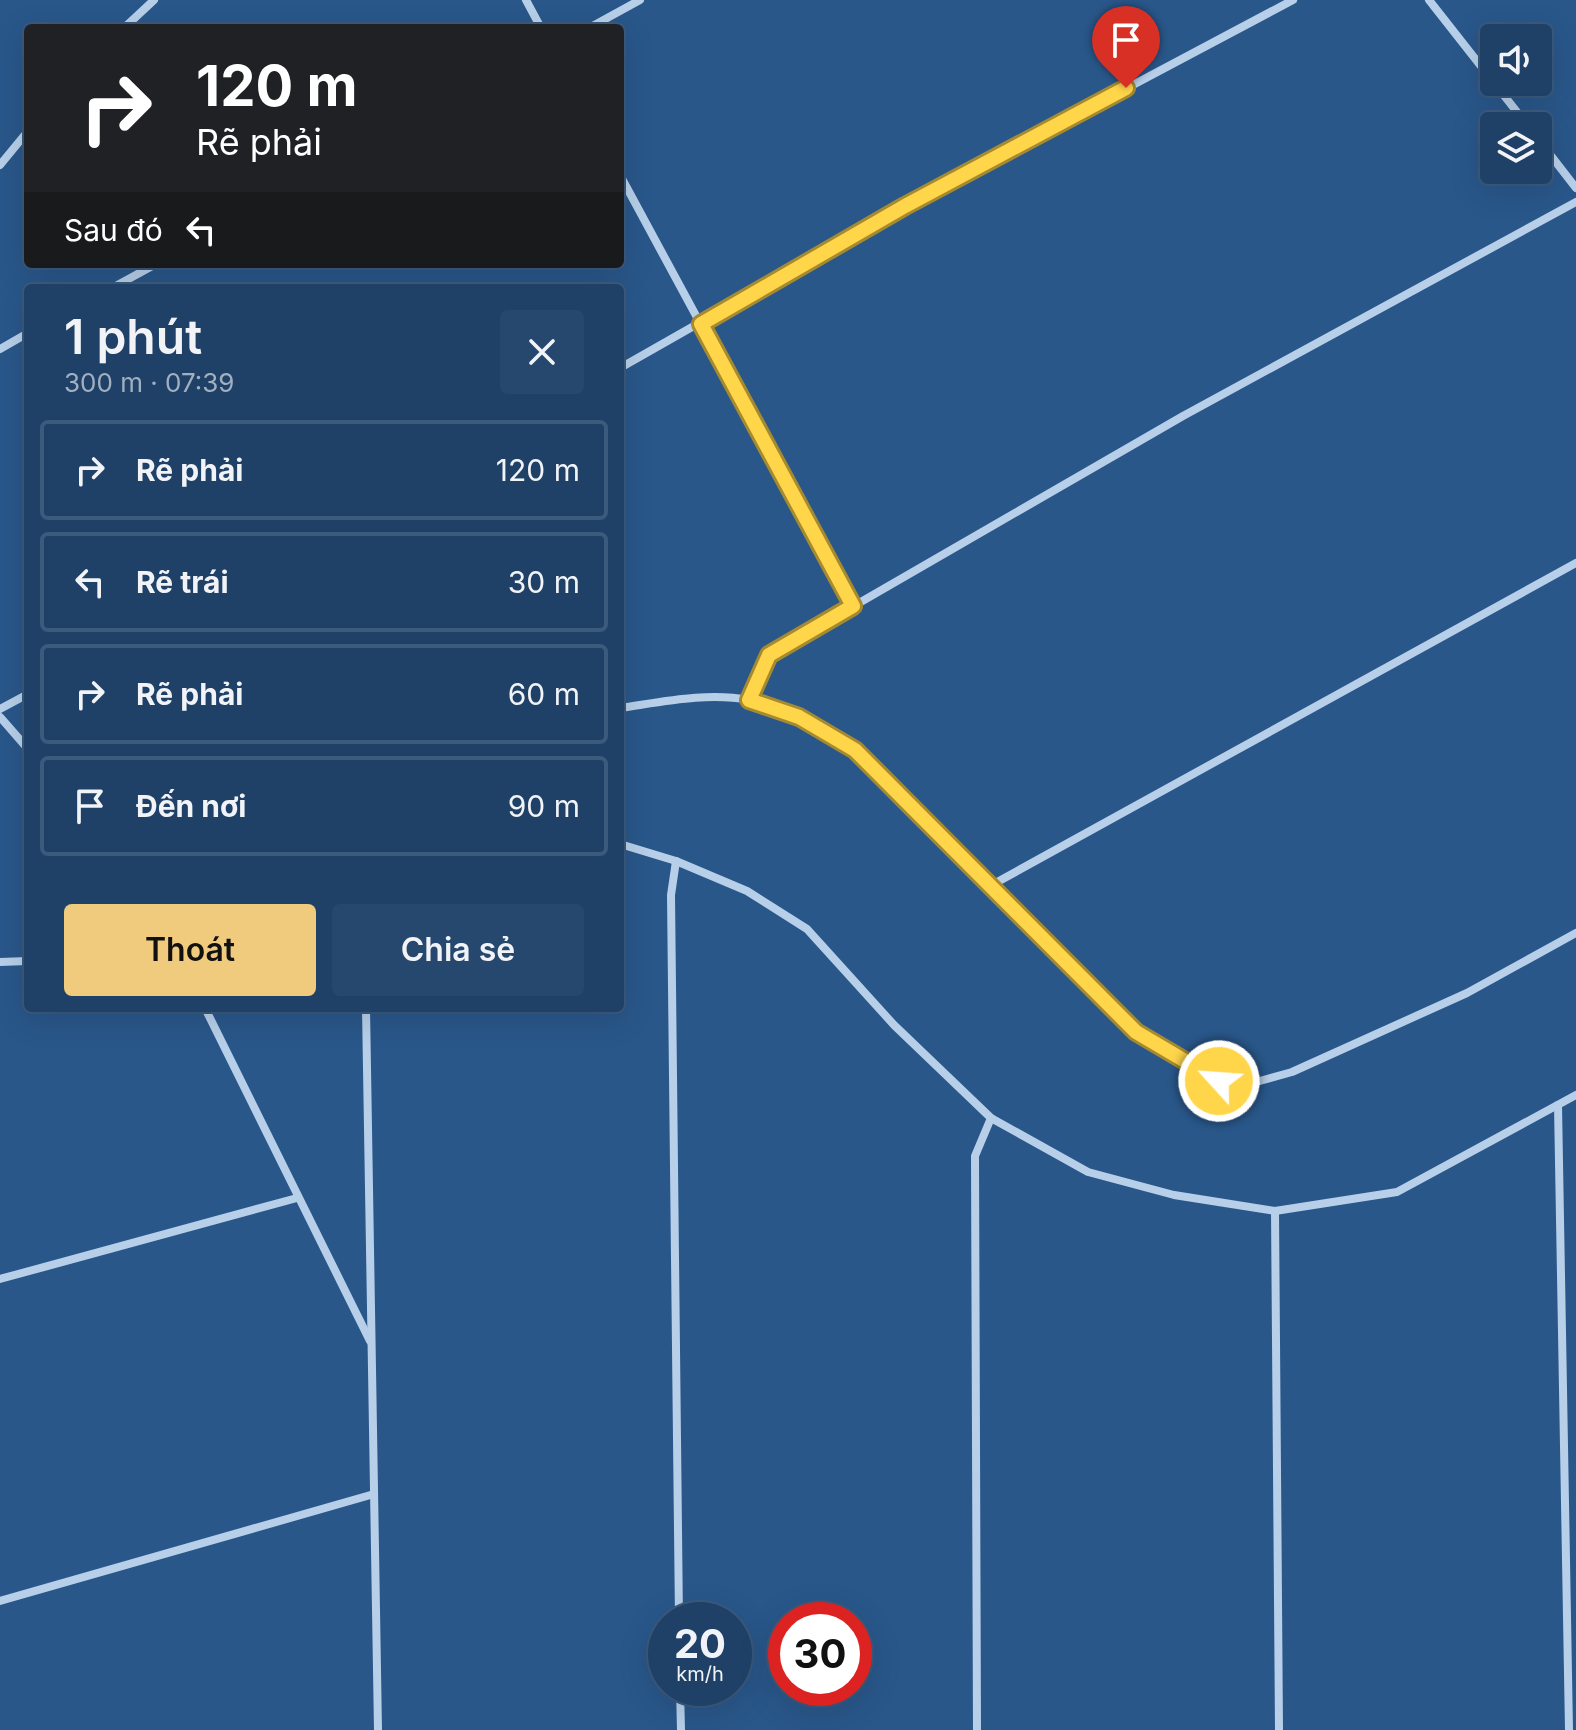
<!DOCTYPE html>
<html lang="vi">
<meta charset="utf-8">
<style>
:root{--surface:#1f4168;--page:#27486e;--text:#f1f3f6;--muted:#a1afc0;--line:#3c5a7c;--accent:#f1cb7d}
body{margin:0;font-family:Inter,sans-serif;background:var(--page);color:var(--text);height:100vh;display:flex;flex-direction:column;font-size:30px;white-space:nowrap}
*{box-sizing:border-box;margin:0}
p{font-size:26px;color:var(--muted)}
.icon{flex:none;width:44px;height:44px;fill:none;stroke:currentColor;stroke-width:2;stroke-linecap:round;stroke-linejoin:round}
.map{position:relative;flex:1;overflow:hidden}
.side{position:absolute;left:24px;top:284px;width:600px;height:728px;display:flex;flex-direction:column;background:var(--surface);border-radius:8px;box-shadow:0 8px 32px #0002,0 0 0 2px var(--line)}
.side>*{flex:none}
.top-card{position:absolute;left:24px;top:24px;width:600px;height:244px;border-radius:8px;box-shadow:0 8px 32px #0002,0 0 0 2px var(--line);background:#202124;color:#fff;overflow:hidden}
.tools{position:absolute;left:1480px;top:24px;display:grid;gap:16px}
.tools a{display:grid;place-items:center;width:72px;height:72px;border-radius:8px;background:var(--surface);box-shadow:0 8px 32px #0002,0 0 0 2px var(--line);font-size:40px}
.speed{position:absolute;left:648px;top:1602px;display:flex;gap:16px;font-size:40px;font-weight:700;text-align:center}
.speed>*{display:grid;place-content:center;width:104px;height:104px;border-radius:50%;background:var(--surface);box-shadow:0 8px 32px #0002,0 0 0 2px var(--line);line-height:1}
.speed small{font-size:20px;font-weight:400}
.speed .limit{border:12px solid #d22;background:#fff;color:#111}
.pin{position:absolute;display:grid;place-items:center;width:68px;height:68px;color:#fff;margin:-82px -34px;border-radius:50% 50% 50% 0;rotate:-45deg;box-shadow:0 0 8px #0007}
.pin .icon{rotate:45deg}
.me{position:absolute;width:88px;margin:-44px;rotate:296deg;stroke-linejoin:round;filter:drop-shadow(0 0 6px #0008)}
.turn{display:flex;align-items:center;gap:28px;height:168px;padding:0 40px;font-size:36px}
.turn .icon{width:104px;height:104px;stroke-width:2.5}
.turn b{display:block;font-size:56px;line-height:68px}
.then{display:flex;align-items:center;height:76px;padding:0 40px;background:#0003;gap:16px;font-size:30px}
.round{display:grid;place-items:center;flex:none;width:84px;height:84px;border-radius:8px;background:var(--page)}
.overview{display:flex;align-items:center;justify-content:space-between;height:136px;padding:0 40px}
h1{font-size:48px;font-weight:600;line-height:60px}
.primary-button{display:flex;gap:16px;margin-top:auto;padding:16px 40px}
.primary-button a{flex:1;height:92px;border-radius:8px;background:var(--accent);color:#111;font-size:32px;font-weight:600;line-height:92px;text-align:center}
.primary-button a+a{background:var(--page);color:var(--text)}
ul{padding:0;list-style:none}
li{display:flex;align-items:center;gap:24px;height:100px;margin:0 16px 12px;padding:0 24px;border:4px solid var(--line);border-radius:8px}
li div{flex:1}
li b{display:block;font-size:30px}
li em{font-style:normal}
.map>svg:first-child{display:block}
</style>
<div class="map">
<svg width="1576" height="1730" viewBox="0 0 1576 1730">
<rect width="100%" height="100%" fill="#29578a"/>
<g fill="none" stroke-linecap="round" stroke-linejoin="round">
<!-- minor -->
<g stroke="#b7cfe9" stroke-width="8">
<path d="M526 0 541 28"/>
<path d="M1429 0 1528 126"/>
<path d="M124 28 154 0"/>
<path d="M589 28 640 0"/>
<path d="M1538 139 1576 188"/>
<path d="M0 165 28 131"/>
<path d="M620 175 853 606"/>
<path d="M112 288 156 264"/>
<path d="M0 349 28 333"/>
<path d="M620 368 905 206 1293 0"/>
<path d="M749 700 769 655 1183 416 1576 202"/>
<path d="M620 708C662 702 707 692 749 700 788 707 822 730 855 750L1136 1032 1219 1081 1256 1082 1292 1072 1467 993 1576 933"/>
<path d="M0 709 28 694"/>
<path d="M0 717 28 749"/>
<path d="M620 844 676 861 747 891 807 929 894 1025 991 1118 1088 1172 1174 1195 1275 1211 1397 1192 1576 1095"/>
<path d="M676 861 671 895 679 1620"/>
<path d="M990 886 1576 563"/>
<path d="M0 962 28 961"/>
<path d="M205 1008 370 1341"/>
<path d="M366 1008 378 1730"/>
<path d="M1558 1105 1569 1730"/>
<path d="M1275 1211 1279 1730"/>
<path d="M0 1279 297 1198"/>
<path d="M0 1601 374 1494"/>
<path d="M680 1688 681 1730"/>
<path d="M977 1730 975 1156 991 1118"/>
</g>
</g>
<g fill="none" stroke-linecap="round" stroke-linejoin="round">
<!-- route casing -->
<g stroke="#a68a30" stroke-width="20">
<path id="route" d="M1126 88 905 206 701 324 853 606 769 655 749 700 799 717 855 750 1136 1032 1219 1081"/>
</g>
<!-- route -->
<use href="#route" stroke="#ffd54a" stroke-width="14"/>
</g>
</svg>
<div class="tools">
<a><svg class="icon" aria-label="sound" viewBox="0 0 24 24"><path d="M4 9h4l5-4v14l-5-4H4zM17 9q2 3 0 6"/></svg></a>
<a><svg class="icon" aria-label="layers" viewBox="0 0 24 24"><path d="M12 4l9 5-9 5-9-5zM3 14l9 5 9-5"/></svg></a>
</div>
<div class="speed"><div>20<small>km/h</small></div><div class="limit">30</div></div>
<div class="pin" style="left:1126px;top:88px;background:#d93025"><svg class="icon" aria-label="arrive" viewBox="0 0 24 24"><path d="M6 21V4h12l-3 4 3 4H6"/></svg></div>
<svg class="me" style="left:1219px;top:1081px" viewBox="-20 -20 40 40"><circle r="17" fill="#ffd54a" stroke="#fff" stroke-width="3"/><path d="M0-11L8 9 0 5-8 9z" fill="#fff"/></svg>
<div class="top-card">
<div class="turn"><svg class="icon" aria-label="right" viewBox="0 0 24 24"><path d="M7 20v-9h11M14 6l5 5-5 5"/></svg><div><b>120 m</b>Rẽ phải</div></div>
<div class="then">Sau đó<svg class="icon" aria-label="left" viewBox="0 0 24 24"><path d="M17 20v-9H6M10 6l-5 5 5 5"/></svg></div>
</div>
<section class="side">
<div class="overview"><div><h1>1 phút</h1><p>300 m · 07:39</p></div><a class="round"><svg class="icon" aria-label="close" viewBox="0 0 24 24"><path d="M6 6l12 12M18 6L6 18"/></svg></a></div>
<ul>
<li><svg class="icon" aria-label="right" viewBox="0 0 24 24"><path d="M7 20v-9h11M14 6l5 5-5 5"/></svg><div><b>Rẽ phải</b></div><em>120 m</em></li>
<li><svg class="icon" aria-label="left" viewBox="0 0 24 24"><path d="M17 20v-9H6M10 6l-5 5 5 5"/></svg><div><b>Rẽ trái</b></div><em>30 m</em></li>
<li><svg class="icon" aria-label="right" viewBox="0 0 24 24"><path d="M7 20v-9h11M14 6l5 5-5 5"/></svg><div><b>Rẽ phải</b></div><em>60 m</em></li>
<li><svg class="icon" aria-label="arrive" viewBox="0 0 24 24"><path d="M6 21V4h12l-3 4 3 4H6"/></svg><div><b>Đến nơi</b></div><em>90 m</em></li>
</ul>
<div class="primary-button"><a>Thoát</a><a>Chia sẻ</a></div>
</section>
</div>
